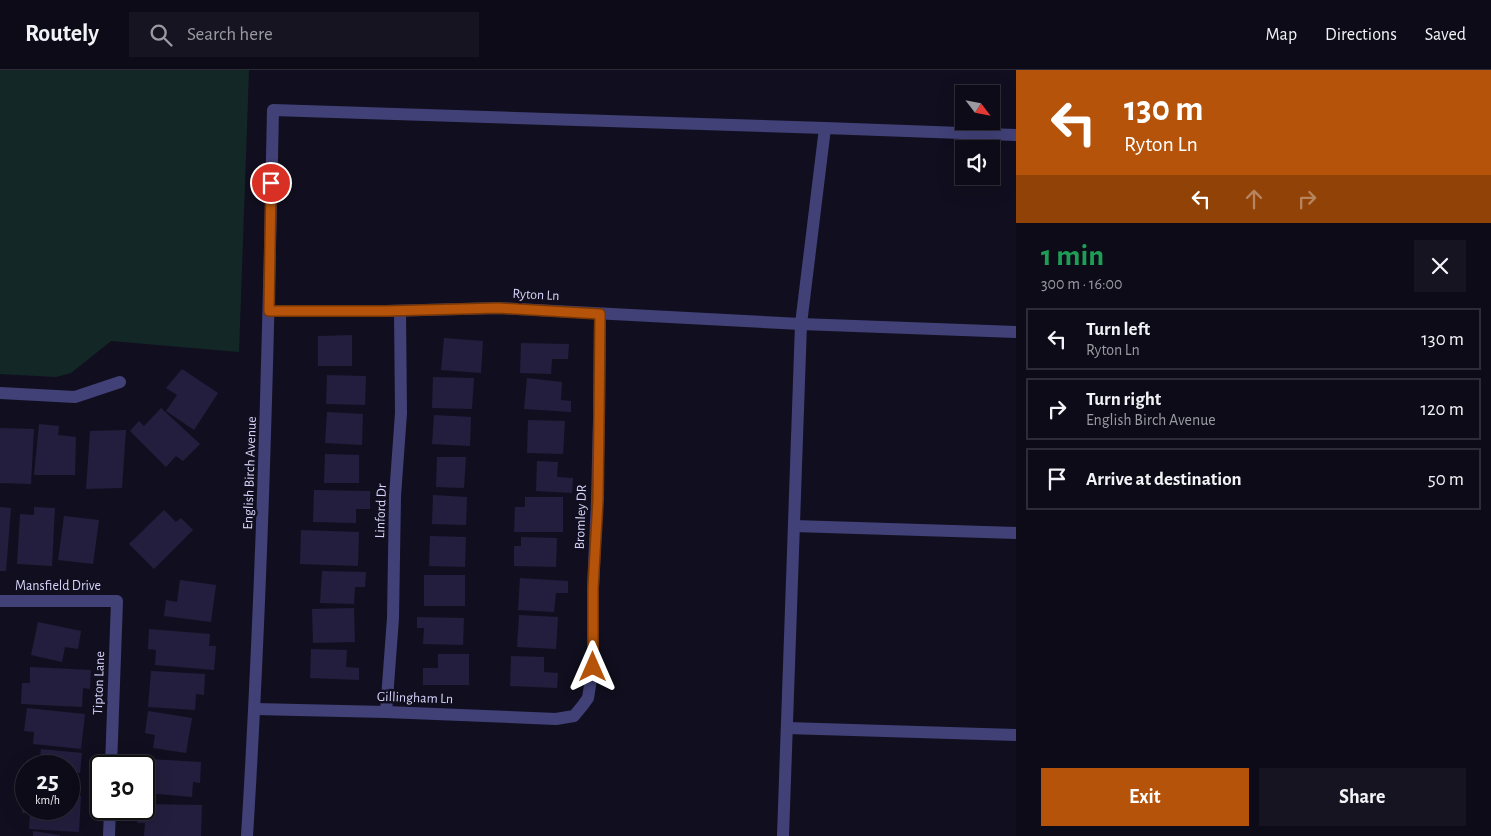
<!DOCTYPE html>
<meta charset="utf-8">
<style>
:root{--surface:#0d0b17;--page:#161420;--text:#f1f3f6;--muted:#9a9ba1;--line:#2d2b36;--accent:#b45309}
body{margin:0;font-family:"Alegreya Sans",sans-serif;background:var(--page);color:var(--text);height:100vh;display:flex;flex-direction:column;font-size:19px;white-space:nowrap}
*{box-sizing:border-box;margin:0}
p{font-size:16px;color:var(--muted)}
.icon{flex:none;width:28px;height:28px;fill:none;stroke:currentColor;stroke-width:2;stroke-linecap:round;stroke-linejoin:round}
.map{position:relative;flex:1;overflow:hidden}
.details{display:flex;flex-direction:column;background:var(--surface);width:475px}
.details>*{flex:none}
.banner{background:#b45309;color:#fff;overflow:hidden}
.needle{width:32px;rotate:122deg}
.buttons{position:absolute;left:955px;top:15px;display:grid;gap:10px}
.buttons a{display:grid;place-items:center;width:45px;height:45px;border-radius:0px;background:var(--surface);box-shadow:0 5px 20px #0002,0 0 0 1px var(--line);font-size:25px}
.speed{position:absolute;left:15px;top:685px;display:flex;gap:10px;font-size:25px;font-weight:700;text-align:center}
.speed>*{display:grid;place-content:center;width:65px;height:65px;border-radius:50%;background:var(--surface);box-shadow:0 5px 20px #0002,0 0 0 1px var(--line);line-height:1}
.speed small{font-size:12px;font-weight:400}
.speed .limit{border:2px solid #111;border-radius:8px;background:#fff;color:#111}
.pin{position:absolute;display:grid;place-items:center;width:42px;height:42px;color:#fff;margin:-21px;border:2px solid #fff;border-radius:50%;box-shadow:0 1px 5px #0007}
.me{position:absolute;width:55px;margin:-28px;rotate:0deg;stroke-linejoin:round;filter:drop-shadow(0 0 4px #0008)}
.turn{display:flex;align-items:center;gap:18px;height:105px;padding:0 25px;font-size:22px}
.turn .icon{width:65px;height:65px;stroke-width:2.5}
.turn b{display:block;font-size:35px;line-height:42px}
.lanes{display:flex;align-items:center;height:48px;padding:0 25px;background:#0003;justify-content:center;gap:25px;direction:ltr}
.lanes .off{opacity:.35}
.round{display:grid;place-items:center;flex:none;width:52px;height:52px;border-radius:0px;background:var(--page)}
.headline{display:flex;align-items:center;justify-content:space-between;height:85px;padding:0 25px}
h1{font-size:30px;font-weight:700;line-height:38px;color:#1e9e55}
.action{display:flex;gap:10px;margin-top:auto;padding:10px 25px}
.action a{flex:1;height:58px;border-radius:0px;background:var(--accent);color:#fff;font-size:20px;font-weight:700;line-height:58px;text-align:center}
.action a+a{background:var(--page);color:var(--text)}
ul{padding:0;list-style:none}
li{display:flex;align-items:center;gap:15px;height:62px;margin:0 10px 8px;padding:0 15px;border:2px solid var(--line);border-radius:0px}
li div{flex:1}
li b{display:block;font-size:19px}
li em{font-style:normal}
header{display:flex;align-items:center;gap:30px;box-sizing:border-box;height:70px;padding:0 25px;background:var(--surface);border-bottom:1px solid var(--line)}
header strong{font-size:24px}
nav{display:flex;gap:28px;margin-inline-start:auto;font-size:18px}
.search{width:350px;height:45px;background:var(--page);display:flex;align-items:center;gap:12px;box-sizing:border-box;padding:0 18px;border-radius:0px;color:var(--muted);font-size:19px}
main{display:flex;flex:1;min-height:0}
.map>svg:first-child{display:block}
</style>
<header>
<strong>Routely</strong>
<div class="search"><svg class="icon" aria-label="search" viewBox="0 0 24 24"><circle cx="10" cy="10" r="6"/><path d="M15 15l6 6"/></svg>Search here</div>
<nav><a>Map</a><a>Directions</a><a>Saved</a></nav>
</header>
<main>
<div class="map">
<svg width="1016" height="766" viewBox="0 0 1016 766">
<rect width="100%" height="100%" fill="#110f1f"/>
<!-- green -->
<path fill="#132826" d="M0 0H249L239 282 111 271 71 303 56 307 0 304Z"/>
<!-- building -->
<g fill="#231e3d">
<path d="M352 265V296H318V266Z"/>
<path d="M444 268 483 271 481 303 441 300Z"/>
<path d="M521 273 569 274 568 289H552L551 304 520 303Z"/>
<path d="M182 299 218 323 194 360 166 341 177 325 166 318Z"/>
<path d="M327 305 366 306 365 335 326 334Z"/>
<path d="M433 307 474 308 472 339 432 338Z"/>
<path d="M527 308 562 312 561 330 571 331V342L524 339Z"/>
<path d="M161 338 200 374 183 391 176 386 166 397 130 361 139 351 144 356Z"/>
<path d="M327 342 363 344 362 375 325 373Z"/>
<path d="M434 345 471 347 470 376 432 374Z"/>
<path d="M528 350 565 351 563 384 527 383Z"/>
<path d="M39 354 59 356 58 365 76 367 75 405H34Z"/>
<path d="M0 358 34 359 31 414 0 413Z"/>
<path d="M126 360 122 418 86 419 90 361Z"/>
<path d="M325 384 359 385V413H324Z"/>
<path d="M437 387H466L464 418 436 417Z"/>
<path d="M537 391 558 392 557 407 573 408 572 423 536 421Z"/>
<path d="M314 420 370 421V439H356V453L313 452Z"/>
<path d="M433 425 467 427 466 455 432 454Z"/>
<path d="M525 427H563V462H514L515 437H525Z"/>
<path d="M0 437 11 438 6 501H0Z"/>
<path d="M34 437 55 438 52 496 17 494 20 444 34 445Z"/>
<path d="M164 440 176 452 181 448 193 460 154 499 129 474Z"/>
<path d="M64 446 99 450 93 494 58 490Z"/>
<path d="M301 460 359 462 358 496 300 494Z"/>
<path d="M430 466 466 467 465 497 429 496Z"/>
<path d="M521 467 557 468 556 497 514 496V476H521Z"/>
<path d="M322 501 366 502 365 517H355L354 534 320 533Z"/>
<rect x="424" y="505" width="41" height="31"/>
<path d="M520 508 568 511V523H556L554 542 518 540Z"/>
<path d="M180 510 216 515 211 552 164 546 166 530 177 532Z"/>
<path d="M354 538 355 572 313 573 312 539Z"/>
<path d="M519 545 558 547 556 579 517 577Z"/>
<path d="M417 547 464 548 463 575 423 574 424 558H417Z"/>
<path d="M38 552 81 561 78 579 65 577 62 592 31 585Z"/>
<path d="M149 559 210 564 209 576H216L214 600 155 595 156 580 148 579Z"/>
<path d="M311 579 347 580 346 597 359 598V610L310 608Z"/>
<path d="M438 584H469V615H423V598H438Z"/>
<path d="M511 586 544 587V602L558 603 557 618 510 616Z"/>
<path d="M30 597 91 600 90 619 83 618 82 637 21 634 22 613H30Z"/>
<path d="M151 601 205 604 204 625 196 624 195 640 148 637Z"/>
<path d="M27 638 85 644 81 679 33 674 34 662 24 661Z"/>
<path d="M148 641 192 648 186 683 153 678 155 665 145 663Z"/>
<path d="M41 679 82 683 80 703 73 702 71 718H69V696H39Z"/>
<path d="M149 689 201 692 200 713 193 712 192 727 146 723Z"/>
<path d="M24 723H26V739H69V725L81 726 79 762 29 759 30 743H22Z"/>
<path d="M144 734 202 735 201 766H144L145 753H137L138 739H144Z"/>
<path d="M33 761 60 765V766H33Z"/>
</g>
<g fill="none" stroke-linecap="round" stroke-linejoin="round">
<!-- street -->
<g stroke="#414178" stroke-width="12">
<path d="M269 241H386L499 238 801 254 1016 262"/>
<path d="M0 323 75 327 120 312"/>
<path d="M794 456 1016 463"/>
<path d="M0 531H117L111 696"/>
<path d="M255 639 386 642 556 649 574 646 583 635 588 628 593 597V518L597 430 599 350 600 244"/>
<path d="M386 642 393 548 395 426 401 343 400 241"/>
<path d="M787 658 1016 665"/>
<path d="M109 766 110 739"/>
<path d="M247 766C262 524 268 282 273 40L825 58 1016 65"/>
<path d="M783 766 801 254 825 58"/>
</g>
</g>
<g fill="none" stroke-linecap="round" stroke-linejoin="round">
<!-- route casing -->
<g stroke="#753606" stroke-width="12">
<path id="route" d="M271 113 269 241H386L498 238 600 244 599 350 598 430 593 518V597"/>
</g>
<!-- route -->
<use href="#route" stroke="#b45309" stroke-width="9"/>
</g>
<g text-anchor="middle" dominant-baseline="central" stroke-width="5" stroke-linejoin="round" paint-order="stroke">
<!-- street labels -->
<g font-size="14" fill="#d6d3f9" stroke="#110f1f">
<text transform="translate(536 225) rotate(3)">Ryton Ln</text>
<text transform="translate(250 403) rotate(-88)">English Birch Avenue</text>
<text transform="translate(381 441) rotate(-88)">Linford Dr</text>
<text transform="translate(581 447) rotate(-88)">Bromley DR</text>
<text x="58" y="516">Mansfield Drive</text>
<text transform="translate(99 613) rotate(-88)">Tipton Lane</text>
<text transform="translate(415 628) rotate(2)">Gillingham Ln</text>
</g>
</g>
</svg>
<div class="buttons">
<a><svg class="needle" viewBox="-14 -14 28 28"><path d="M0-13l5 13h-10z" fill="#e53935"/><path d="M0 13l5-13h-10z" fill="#9a9ba1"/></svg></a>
<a><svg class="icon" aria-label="sound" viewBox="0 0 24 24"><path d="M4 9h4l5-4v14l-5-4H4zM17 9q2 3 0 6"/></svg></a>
</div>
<div class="speed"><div>25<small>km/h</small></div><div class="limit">30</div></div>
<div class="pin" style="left:271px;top:113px;background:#d93025"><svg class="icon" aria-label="arrive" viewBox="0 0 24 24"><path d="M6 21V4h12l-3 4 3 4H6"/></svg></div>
<svg class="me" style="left:593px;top:597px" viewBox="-20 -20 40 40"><path d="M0-17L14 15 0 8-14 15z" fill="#b45309" stroke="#fff" stroke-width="4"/></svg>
</div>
<section class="details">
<div class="banner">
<div class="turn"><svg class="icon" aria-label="left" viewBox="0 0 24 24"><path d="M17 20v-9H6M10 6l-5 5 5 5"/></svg><div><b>130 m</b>Ryton Ln</div></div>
<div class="lanes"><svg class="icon" aria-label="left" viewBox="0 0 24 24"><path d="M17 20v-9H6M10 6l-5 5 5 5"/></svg><svg class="icon off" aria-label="ahead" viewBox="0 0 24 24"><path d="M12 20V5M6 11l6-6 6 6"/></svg><svg class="icon off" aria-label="right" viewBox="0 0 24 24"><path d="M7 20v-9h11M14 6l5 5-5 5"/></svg></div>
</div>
<div class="headline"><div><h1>1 min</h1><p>300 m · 16:00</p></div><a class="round"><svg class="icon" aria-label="close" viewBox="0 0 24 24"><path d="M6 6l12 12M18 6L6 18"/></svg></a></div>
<ul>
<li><svg class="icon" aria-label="left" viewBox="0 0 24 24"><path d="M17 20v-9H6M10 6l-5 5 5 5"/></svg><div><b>Turn left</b><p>Ryton Ln</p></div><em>130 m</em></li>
<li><svg class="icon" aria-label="right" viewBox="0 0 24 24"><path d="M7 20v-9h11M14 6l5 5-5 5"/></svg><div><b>Turn right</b><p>English Birch Avenue</p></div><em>120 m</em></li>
<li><svg class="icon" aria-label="arrive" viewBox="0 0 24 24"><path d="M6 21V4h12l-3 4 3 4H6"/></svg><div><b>Arrive at destination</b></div><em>50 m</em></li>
</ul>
<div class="action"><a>Exit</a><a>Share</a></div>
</section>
</main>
